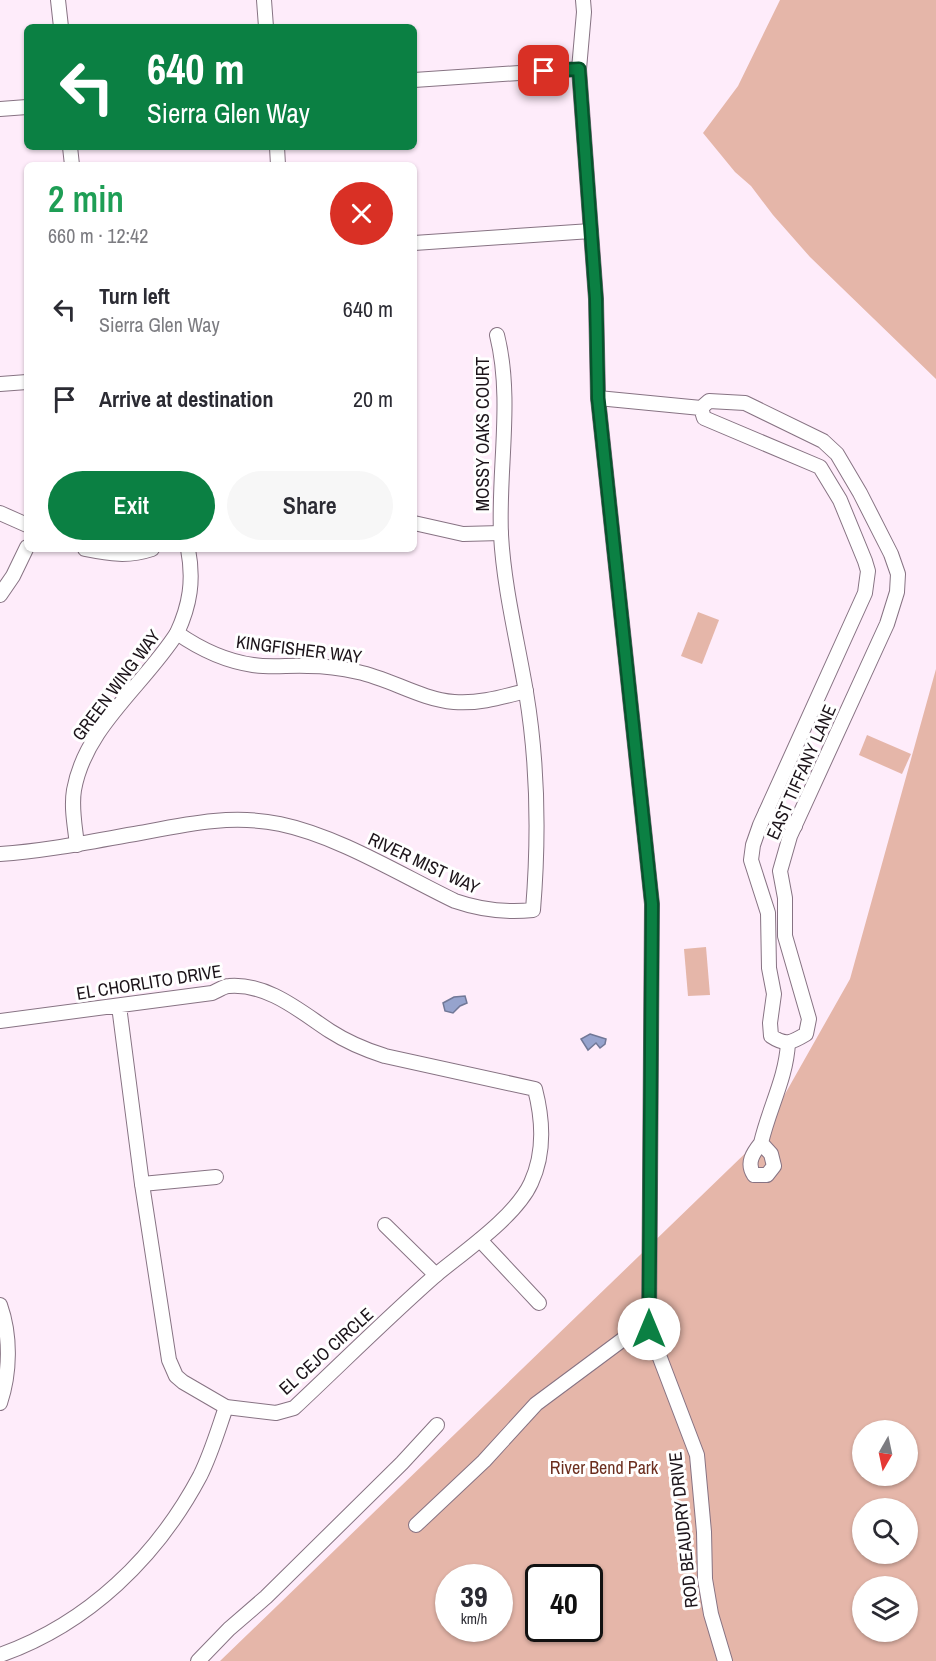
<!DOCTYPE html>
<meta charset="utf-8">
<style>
:root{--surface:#fff;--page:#f7f7f7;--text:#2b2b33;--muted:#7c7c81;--accent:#0b8043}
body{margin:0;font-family:"Archivo Narrow",sans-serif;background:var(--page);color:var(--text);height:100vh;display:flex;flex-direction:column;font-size:22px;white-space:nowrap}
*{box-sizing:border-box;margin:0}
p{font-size:20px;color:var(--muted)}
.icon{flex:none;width:33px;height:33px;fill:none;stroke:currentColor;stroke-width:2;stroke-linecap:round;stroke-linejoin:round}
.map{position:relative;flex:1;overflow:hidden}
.side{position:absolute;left:24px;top:162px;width:393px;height:390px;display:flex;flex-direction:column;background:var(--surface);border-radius:9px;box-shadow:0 2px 4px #0004}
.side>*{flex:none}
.guide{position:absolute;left:24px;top:24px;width:393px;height:126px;border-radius:9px;box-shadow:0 2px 4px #0004;background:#0b8043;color:#fff;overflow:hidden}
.needle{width:39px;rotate:189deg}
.controls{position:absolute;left:852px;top:1420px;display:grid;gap:12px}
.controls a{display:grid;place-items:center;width:66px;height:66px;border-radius:50%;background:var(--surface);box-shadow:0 2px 4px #0004;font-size:30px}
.speed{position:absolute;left:435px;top:1564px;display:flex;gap:12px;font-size:30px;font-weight:700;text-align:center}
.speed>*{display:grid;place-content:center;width:78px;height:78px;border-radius:50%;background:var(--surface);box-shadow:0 2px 4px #0004;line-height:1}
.speed small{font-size:15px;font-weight:400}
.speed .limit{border:3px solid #111;border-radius:9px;background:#fff;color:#111}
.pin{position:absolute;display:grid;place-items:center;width:51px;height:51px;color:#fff;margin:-26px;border-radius:12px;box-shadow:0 3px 9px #0006}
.me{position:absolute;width:66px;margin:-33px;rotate:0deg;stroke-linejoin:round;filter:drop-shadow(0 0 4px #0008)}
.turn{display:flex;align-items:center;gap:21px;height:126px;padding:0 24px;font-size:27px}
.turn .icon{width:78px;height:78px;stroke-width:2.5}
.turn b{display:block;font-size:42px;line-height:51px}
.round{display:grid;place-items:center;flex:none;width:63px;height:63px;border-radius:32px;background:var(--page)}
.overview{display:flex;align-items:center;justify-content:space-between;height:102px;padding:0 24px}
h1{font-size:36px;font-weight:600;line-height:45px;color:#1e9e55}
.primary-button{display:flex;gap:12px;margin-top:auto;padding:12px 24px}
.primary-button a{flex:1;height:69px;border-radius:36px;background:var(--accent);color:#fff;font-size:24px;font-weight:600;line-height:69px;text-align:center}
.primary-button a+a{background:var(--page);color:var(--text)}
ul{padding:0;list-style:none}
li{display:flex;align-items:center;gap:18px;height:90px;padding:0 24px}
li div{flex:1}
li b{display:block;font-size:22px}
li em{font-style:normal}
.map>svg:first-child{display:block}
</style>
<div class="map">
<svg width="936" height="1661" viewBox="0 0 936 1661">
<rect width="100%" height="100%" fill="#feecfa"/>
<!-- green -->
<g fill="#e5b6a9" fill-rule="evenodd">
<path d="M780 0H936V379L810 257 773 215 751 186 735 172 703 133 738 86Z"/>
<path d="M698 612 719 620 702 664 681 656Z"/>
<path d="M936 669V1661H220L759 1140 850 979ZM862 1431H908V1476H862ZM862 1509H908V1554H862ZM448 1578H500V1629H448ZM538 1578H590V1629H538ZM862 1587H908V1632H862Z"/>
<path d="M867 735 911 754 902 774 859 755Z"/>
<path d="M706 947 710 995 688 996 684 949Z"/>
</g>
<!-- water -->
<g fill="#96a3cd" stroke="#717897" stroke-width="1.5">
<path d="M465 996 467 1003 460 1006 453 1013 445 1011 443 1003 454 997Z"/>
<path d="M590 1034 606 1039 605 1044 600 1048 596 1043 588 1050 581 1039Z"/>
</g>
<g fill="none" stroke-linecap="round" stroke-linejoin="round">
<!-- minor casing -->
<g stroke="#877383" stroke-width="16">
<g id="minor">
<path d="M58 0 61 27"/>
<path d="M264 0 266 27"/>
<path d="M583 0 584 12 579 69 596 299 598 398 652 904 649 1329 697 1455 704 1532 705 1579 711 1614 725 1661"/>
<path d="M414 80 579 69"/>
<path d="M0 109 27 107"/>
<path d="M70 147 72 165"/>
<path d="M277 147 278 165"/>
<path d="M414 243 591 231"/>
<path d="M0 384 27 382"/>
<path d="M598 398 701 408 709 401 745 403 823 441 837 454 860 493 891 554 898 574 897 592 887 624 790 836 780 871 785 898V936L809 1019 806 1034C791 1043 786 1046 771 1036L770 1023 774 994 769 968 768 913 751 860 753 845 760 825 865 593 868 571 865 561 840 500 820 467 704 418 701 408"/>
<path d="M0 513 27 525"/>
<path d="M414 523 463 534 501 533"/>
<path d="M85 549C110 554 128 557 152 549"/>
<path d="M0 595 13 576 27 547"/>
<path d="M177 633C200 649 225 661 253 665 271 668 289 665 308 666 324 666 341 668 358 672 391 679 420 699 454 702 479 704 502 697 526 691"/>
<path d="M766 812 795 826"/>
<path d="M77 845C75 826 71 808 74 790 85 727 144 685 177 633 190 605 194 580 188 549"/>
<path d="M0 854C47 851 94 841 140 833 187 824 232 814 280 824 338 836 401 875 455 901 481 910 505 913 533 910 539 837 538 764 526 692 517 639 504 588 501 535 498 469 513 399 497 335"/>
<path d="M0 1021 212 993C217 991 224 986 229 986 268 983 301 1012 330 1031 347 1042 366 1050 385 1056L535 1089C543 1120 545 1153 531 1183 516 1216 465 1251 437 1274 388 1317 341 1364 294 1408L276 1413 226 1407 183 1382 176 1376 169 1360 142 1184 119 1006"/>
<path d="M761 1143C753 1153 746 1163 754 1175H767L774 1166 771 1154 761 1143C769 1108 786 1079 788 1043"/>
<path d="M142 1184 216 1177"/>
<path d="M385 1225 436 1275"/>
<path d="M480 1240 539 1303"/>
<path d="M0 1305C11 1336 10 1373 0 1403"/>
<path d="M416 1525 484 1461 536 1404 649 1320"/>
<path d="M0 1655C88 1624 157 1557 200 1476 211 1454 218 1430 226 1407"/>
<path d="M198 1661 229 1629 266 1597 402 1463 437 1425"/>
</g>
</g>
<!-- minor -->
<use href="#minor" stroke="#fff" stroke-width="14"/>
</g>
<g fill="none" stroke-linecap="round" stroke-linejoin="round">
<!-- route casing -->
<g stroke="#07532c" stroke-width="15">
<path id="route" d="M544 71 579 69 596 299 598 398 652 904 649 1329"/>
</g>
<!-- route -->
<use href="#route" stroke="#0b8043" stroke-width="10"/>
</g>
<g text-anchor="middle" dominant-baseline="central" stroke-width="6" stroke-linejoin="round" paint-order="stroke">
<!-- street labels -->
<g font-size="18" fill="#1c141a" stroke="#fff">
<text transform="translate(482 434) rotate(-90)">MOSSY OAKS COURT</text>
<text transform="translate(299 649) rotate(7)">KINGFISHER WAY</text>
<text transform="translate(116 685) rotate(-53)">GREEN WING WAY</text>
<text transform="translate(801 772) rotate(-66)">EAST TIFFANY LANE</text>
<text transform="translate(424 863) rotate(25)">RIVER MIST WAY</text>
<text transform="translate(149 982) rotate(-9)">EL CHORLITO DRIVE</text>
<text transform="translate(326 1351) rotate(-42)">EL CEJO CIRCLE</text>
<text transform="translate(683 1530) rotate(-96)">ROD BEAUDRY DRIVE</text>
</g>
<!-- park labels -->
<g font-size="18" fill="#6c2e1e" stroke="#fff">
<text x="604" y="1467">River Bend Park</text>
</g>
</g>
</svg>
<div class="controls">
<a><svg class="needle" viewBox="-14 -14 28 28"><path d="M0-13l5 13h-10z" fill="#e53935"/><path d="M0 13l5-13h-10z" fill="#7c7c81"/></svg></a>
<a><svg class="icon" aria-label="search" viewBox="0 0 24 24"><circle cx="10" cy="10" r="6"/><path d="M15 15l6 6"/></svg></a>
<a><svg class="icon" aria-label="layers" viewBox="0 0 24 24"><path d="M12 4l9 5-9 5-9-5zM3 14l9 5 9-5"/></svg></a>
</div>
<div class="speed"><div>39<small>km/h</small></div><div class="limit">40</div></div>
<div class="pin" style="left:544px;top:71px;background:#d93025"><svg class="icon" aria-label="arrive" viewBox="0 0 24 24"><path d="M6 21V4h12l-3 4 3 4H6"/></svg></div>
<svg class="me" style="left:649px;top:1329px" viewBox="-20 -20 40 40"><circle r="19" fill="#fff"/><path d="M0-13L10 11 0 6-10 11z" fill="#0b8043"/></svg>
<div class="guide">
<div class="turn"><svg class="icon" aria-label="left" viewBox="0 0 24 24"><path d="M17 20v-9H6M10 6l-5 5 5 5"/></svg><div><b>640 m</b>Sierra Glen Way</div></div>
</div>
<section class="side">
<div class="overview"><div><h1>2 min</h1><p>660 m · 12:42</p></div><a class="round" style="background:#d93025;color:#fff"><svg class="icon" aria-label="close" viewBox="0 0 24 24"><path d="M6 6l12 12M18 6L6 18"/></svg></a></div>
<ul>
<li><svg class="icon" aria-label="left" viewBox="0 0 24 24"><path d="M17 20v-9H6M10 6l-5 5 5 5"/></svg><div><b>Turn left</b><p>Sierra Glen Way</p></div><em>640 m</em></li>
<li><svg class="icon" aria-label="arrive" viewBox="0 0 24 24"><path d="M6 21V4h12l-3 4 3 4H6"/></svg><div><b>Arrive at destination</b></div><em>20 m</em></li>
</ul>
<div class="primary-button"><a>Exit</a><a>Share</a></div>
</section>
</div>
